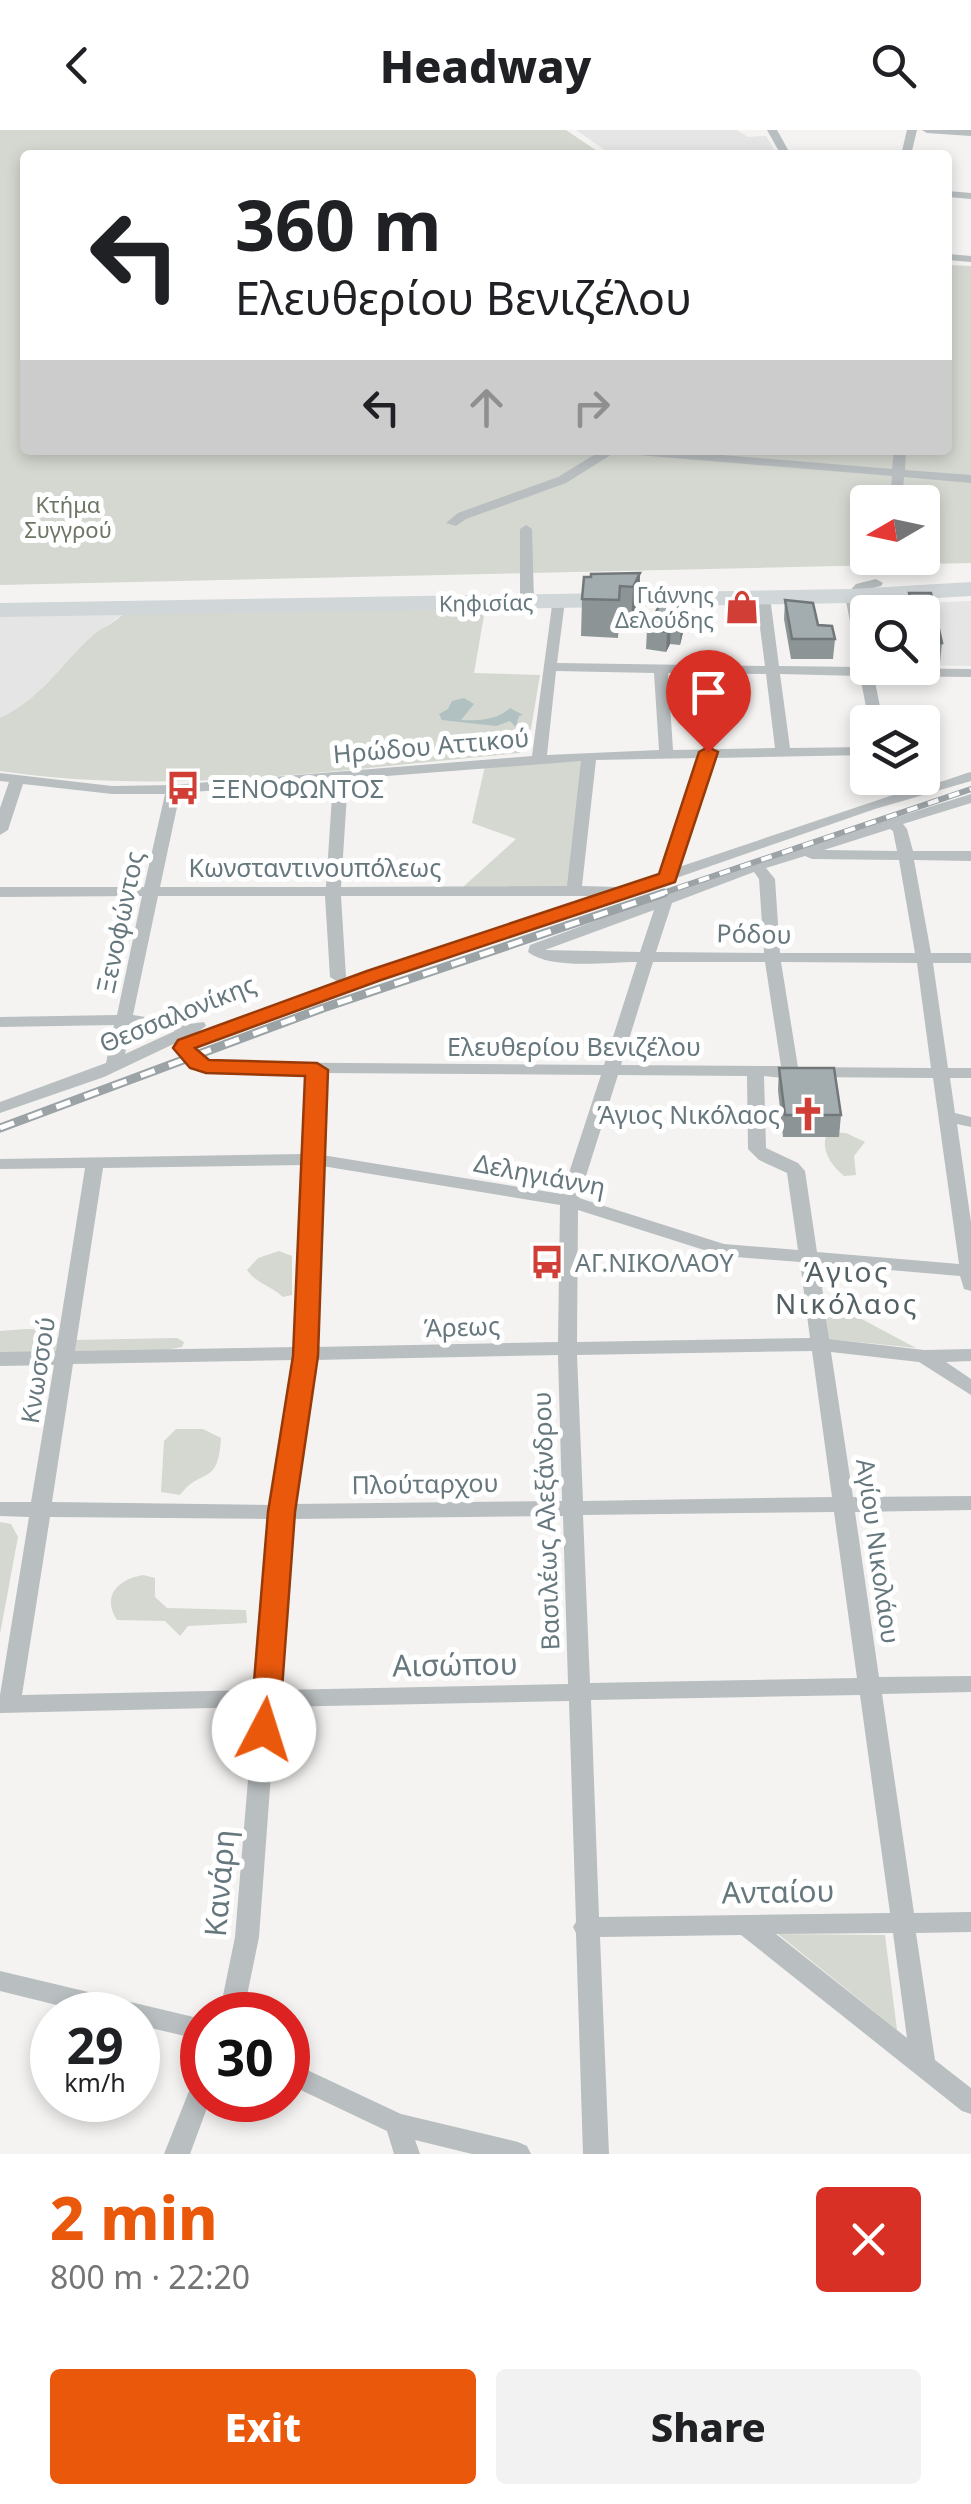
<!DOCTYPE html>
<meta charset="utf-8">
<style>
:root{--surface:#fff;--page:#f2f2f2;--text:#202124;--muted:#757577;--accent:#ea580c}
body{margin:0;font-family:"Noto Sans",sans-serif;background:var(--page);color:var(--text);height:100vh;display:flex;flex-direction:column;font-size:38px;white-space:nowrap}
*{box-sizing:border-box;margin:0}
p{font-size:32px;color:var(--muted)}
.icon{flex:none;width:55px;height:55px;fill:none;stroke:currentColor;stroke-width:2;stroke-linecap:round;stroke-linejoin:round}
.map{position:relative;height:2024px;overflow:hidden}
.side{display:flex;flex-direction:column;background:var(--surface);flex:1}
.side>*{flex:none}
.top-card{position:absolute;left:20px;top:20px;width:932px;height:305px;border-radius:10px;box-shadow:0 5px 15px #0003;background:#fff;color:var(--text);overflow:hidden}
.needle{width:65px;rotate:261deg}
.tools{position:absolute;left:850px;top:355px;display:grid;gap:20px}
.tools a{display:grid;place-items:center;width:90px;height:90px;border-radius:10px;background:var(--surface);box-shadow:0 5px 15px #0003;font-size:50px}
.speed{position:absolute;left:30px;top:1862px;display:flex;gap:20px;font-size:50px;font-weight:700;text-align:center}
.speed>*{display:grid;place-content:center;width:130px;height:130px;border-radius:50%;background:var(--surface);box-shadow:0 5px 15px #0003;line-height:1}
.speed small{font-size:25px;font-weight:400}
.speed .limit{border:15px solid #d22;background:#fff;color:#111}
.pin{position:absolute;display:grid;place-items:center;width:85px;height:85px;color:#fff;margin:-102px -42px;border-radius:50% 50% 50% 0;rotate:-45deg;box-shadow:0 0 10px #0007}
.pin .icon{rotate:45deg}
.me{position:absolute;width:110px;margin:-55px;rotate:5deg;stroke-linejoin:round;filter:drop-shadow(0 0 8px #0008)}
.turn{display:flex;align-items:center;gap:35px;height:210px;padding:0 50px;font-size:45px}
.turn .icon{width:130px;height:130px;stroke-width:2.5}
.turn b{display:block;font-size:70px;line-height:85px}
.lanes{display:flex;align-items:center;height:95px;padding:0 50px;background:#0003;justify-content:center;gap:50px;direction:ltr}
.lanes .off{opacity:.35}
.round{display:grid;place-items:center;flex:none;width:105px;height:105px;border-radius:10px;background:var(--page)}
.headline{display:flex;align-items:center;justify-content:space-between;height:170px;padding:0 50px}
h1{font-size:60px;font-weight:800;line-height:75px;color:var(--accent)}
.action{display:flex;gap:20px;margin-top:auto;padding:20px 50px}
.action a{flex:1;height:115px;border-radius:10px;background:var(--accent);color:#fff;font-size:40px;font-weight:800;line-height:115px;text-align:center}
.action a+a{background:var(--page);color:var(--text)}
header{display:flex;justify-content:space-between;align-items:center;height:130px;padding:0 50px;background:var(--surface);font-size:45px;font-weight:800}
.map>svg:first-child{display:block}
</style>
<header><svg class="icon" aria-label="back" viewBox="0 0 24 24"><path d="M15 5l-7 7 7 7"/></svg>Headway<svg class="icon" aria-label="search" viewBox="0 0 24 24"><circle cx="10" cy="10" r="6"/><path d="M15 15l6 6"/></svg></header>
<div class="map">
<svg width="971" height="2024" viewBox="0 0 971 2024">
<rect width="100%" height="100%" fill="#f4f3f1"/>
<!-- built -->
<g fill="#e4e5e4">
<path d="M576 0H736L748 7 766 6 775 21 771 25H612Z"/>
<path d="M971 471V536L923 535 922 482H868L867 511 859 476Z"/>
<path d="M124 483 90 508 53 552 15 581 0 588V486Z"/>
</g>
<!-- green -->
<g fill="#d4d8d0" fill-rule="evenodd">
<path d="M0 0H566L603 25H25V320H948V135L971 136V433L0 455ZM868 372H922V428H868Z"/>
<path d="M486 474 474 543 540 545 528 617 520 623C348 638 172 667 0 641V588C40 570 60 536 91 507 101 498 115 493 124 483Z"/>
<path d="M585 628 573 757H463L516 709 472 693 485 636Z"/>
<path d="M828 1002 846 1003 865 1012 854 1026 856 1045 844 1046C831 1035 819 1018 828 1002Z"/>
<path d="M279 1121 292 1126V1165L283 1167C271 1156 257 1154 247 1140L258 1128Z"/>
<path d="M826 1170 916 1218 828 1209Z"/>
<path d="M26 1199 47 1200 51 1207 74 1210 177 1208 184 1212 182 1217 155 1222H0V1201Z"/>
<path d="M176 1299H203L221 1308C218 1358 202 1336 180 1365L161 1362 164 1311Z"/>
<path d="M0 1392 11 1394 18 1407 0 1504Z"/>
<path d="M143 1445 155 1448V1467L167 1478 246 1480 247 1493 188 1496 180 1506 165 1491 117 1490C101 1465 119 1449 143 1445Z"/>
<path d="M778 1804 885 1805 897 1900Z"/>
</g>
<!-- water -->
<path fill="#b1c0c1" d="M464 568 474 574 461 590C478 591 498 590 510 578L523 585 519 586 516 597 510 591 496 596 442 590 439 584 448 579 452 571Z"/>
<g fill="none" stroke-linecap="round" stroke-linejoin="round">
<!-- minor -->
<g fill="#b9bec0" fill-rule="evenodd">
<path d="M767 0H777L791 25H781Z"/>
<path d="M907 0H917L911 25H901Z"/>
<path d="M922 0H971V6L927 3Z"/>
<path d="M948 61 971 63V69L948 67Z"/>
<path d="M948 124 971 126V132L948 130Z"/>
<path d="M602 320H662L892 339 894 320H906L905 340 971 345V353L904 347 902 372H890L892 346 614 323 566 353 466 389 456 396 446 393 458 383 558 347Z"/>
<path d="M526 395 532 399 534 471 527 475 520 471V399Z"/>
<path d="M876 449 883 453 881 456 866 460 859 467 868 512V538L971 539V547L874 546 883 592H869L860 546 780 544 790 618 868 617V625L713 628 679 737 899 663 882 648H897C917 666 947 648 971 642V651L875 679 196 915 193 919 208 932 604 935 637 832C607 832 551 840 528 822L530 815 752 733 971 664V673L903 694 907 699 913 721H971V731L914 730 931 823H971V833H933L948 938H971V948H950L955 983 971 987V997L957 994 971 1092V1161L964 1159 960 1146 819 1134 829 1209 924 1220 971 1219V1231L946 1232 971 1249V1265L919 1232 831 1222 853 1367 971 1366V1380L855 1382 879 1547 971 1546V1562L882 1564 914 1783 971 1782V1802L916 1803 935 1930 971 1958V1984L962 1981 741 1805 600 1807 609 2024H583L576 1803 573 1797 576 1792 569 1571 276 1577 259 1807 243 1885H219L235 1807 254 1577 0 1583V1565L29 1387 0 1386V1372H31L54 1235 0 1236V1222L56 1221 85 1038 0 1039V1029L305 1024 308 943 201 941 191 938 176 919 182 910 104 947 0 983V972L106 933 114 895 0 897V887L117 885 142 766 0 767V757H144L165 664H112L23 654 8 700 0 705V678L9 652 0 651V643L112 656 173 655 532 626 553 468 558 467 565 471 557 533 765 536 756 467 763 463 770 467 779 536 859 537 845 466 856 454ZM556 541 654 543 659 620 547 625ZM668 543 766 544 775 618 673 620ZM699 628 662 743 619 757 582 756 596 630ZM581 631 567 756 341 757 348 649ZM333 651 326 757H160L180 663ZM890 699 893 701 897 721 824 720ZM805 726 812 729 899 730 915 823H780L775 749 766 738ZM754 742 759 749 764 823 656 822 672 773ZM158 766H325L330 847 338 852 346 847 341 766H595L195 904 206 896 204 892 189 894 133 885ZM654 780 640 822 545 820ZM653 832H765L781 936 621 935ZM781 832 917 833 931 938 798 937ZM131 895 175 901 125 924ZM325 943 601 945 562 1064 322 1025ZM618 945 747 946 748 1019 759 1030 787 1043 798 1120 724 1114 579 1068ZM764 946 791 949 798 947 933 948 959 1134 817 1122 805 1041 798 1033 766 1018ZM304 1035 296 1217 75 1221 103 1038ZM322 1036 560 1075 558 1212 315 1217ZM578 1080 723 1126 800 1132 810 1208 577 1212ZM812 1221 832 1367 583 1371 577 1225ZM558 1225 562 1371 292 1374 314 1230ZM295 1230 272 1375 52 1372 73 1234ZM834 1382 857 1548 590 1553 583 1385ZM563 1386 568 1554 278 1560 291 1389ZM50 1387 270 1389 256 1560 22 1565ZM860 1565 890 1783 599 1787 591 1570ZM893 1803 907 1908 776 1804Z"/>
<path d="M0 1841 202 1889V1910L138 1895V1885H97L0 1861Z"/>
<path d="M288 1931 401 1984 518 2012 527 2016 531 2024H472L415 2010 420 2024H394L387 2001 288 1954Z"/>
<path d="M202 1948V1970H210L190 2024H164L193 1951Z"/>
</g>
<!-- major -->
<path fill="#d1d6d9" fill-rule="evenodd" d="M971 452V466L852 473 0 487V473L852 459Z"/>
<!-- rail-far1 casing -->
<g stroke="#9ba3a6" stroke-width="6">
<path id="rail-far1" d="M657 765 971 659"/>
</g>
<!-- rail casing -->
<g stroke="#9ba3a6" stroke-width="9">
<path id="rail" d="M0 998 323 878 664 763"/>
</g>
<!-- rail-far1 -->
<use href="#rail-far1" stroke="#fff" stroke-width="4" stroke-dasharray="11" stroke-linecap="butt"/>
<!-- rail -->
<use href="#rail" stroke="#fff" stroke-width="5" stroke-dasharray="15" stroke-linecap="butt"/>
</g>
<!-- wall -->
<g fill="#8c9496">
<path d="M640 443 639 480 631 494H619L618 508 581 506 582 469Z"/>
<path d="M909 463H931L942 513 940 532H922V482H907Z"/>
<path d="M785 470 835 509 833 529H791L784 489Z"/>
<path d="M688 481 680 515 670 514 666 522 646 519 647 499Z"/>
<path d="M779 938 841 985 839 1007H783L778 960Z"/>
</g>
<!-- shaded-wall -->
<g fill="#72787a">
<path d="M640 443 639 480 631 494 633 457Z"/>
<path d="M689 461 688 481 680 515 681 496Z"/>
<path d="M671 494 670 514 666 522 667 502Z"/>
</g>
<!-- building -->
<g fill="#a3acaf" stroke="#72787a" stroke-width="2.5">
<path d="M640 443 633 457 620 456 619 470 582 469 584 447H591V444Z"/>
<path d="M689 461 681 496 671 494 667 502 647 499 666 463Z"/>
<path d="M909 463H931L942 513 922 512V482H914Z"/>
<path d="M785 470 813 473 818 495 832 496 835 509H792Z"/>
<path d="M779 938H834L841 985H785Z"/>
</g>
<!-- route -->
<path fill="#ea580c" stroke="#983908" stroke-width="2.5" d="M708 617 718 622 675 752 381 850 195 918 209 930 317 933 328 940 318 1226 295 1382 279 1600 275 1608 264 1612 254 1608 250 1600 268 1382 293 1226 305 946 206 943 190 938 173 918 178 910 367 841 659 744 699 622Z"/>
<!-- icons -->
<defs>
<g id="shop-bare" transform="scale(2.7)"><path d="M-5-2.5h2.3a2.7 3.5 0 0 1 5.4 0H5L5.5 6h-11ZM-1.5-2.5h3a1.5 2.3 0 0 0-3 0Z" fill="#d03e35" stroke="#fff" stroke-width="2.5" paint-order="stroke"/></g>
<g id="bus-bare" transform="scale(2.7)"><path d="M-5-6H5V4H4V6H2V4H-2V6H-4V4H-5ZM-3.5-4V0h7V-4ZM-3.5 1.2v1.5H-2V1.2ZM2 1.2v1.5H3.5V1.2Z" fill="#d03e35" stroke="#fff" stroke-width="2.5" paint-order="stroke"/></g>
<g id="church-bare" transform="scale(2.7)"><path d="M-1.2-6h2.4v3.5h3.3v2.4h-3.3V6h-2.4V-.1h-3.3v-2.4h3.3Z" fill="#d03e35" stroke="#fff" stroke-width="2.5" paint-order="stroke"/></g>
</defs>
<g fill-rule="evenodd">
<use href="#shop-bare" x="742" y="477"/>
<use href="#bus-bare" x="183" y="658"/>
<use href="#church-bare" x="808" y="984"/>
<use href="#bus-bare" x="547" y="1132"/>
</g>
<g text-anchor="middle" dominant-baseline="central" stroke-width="10" stroke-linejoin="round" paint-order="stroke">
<!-- far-park labels -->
<g font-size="22" fill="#6b7664" stroke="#fff">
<text x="68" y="374">Κτήμα<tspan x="68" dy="25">Συγγρού</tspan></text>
</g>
<!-- far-poi labels -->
<g font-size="22" fill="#66787e" stroke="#fff" text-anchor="end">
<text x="714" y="464">Γιάννης<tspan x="714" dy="25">Δελούδης</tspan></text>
</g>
<!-- far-street labels -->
<g font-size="22" fill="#66787e" stroke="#fff">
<text transform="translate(486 472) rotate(-1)">Κηφισίας</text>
</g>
<!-- street labels -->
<g font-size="25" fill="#66787e" stroke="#fff">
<text transform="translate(431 615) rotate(-5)">Ηρώδου Αττικού</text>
<text x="315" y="737">Κωνσταντινουπόλεως</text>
<text transform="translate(119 792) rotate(-78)">Ξενοφώντος</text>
<text transform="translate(754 803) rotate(1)">Ρόδου</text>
<text transform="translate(177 883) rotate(-22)">Θεσσαλονίκης</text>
<text x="574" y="916">Ελευθερίου Βενιζέλου</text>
<text transform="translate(540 1044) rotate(11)">Δεληγιάννη</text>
<text transform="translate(462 1196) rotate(-2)">Άρεως</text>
<text transform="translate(37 1240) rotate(-81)">Κνωσσού</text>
<text transform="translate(425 1353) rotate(-1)">Πλούταρχου</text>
<text transform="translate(545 1391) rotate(-92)">Βασιλέως Αλεξάνδρου</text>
<text transform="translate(879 1421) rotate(82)">Αγίου Νικολάου</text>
</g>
<!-- poi labels -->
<g font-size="25" fill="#66787e" stroke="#fff" text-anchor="start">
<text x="211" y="658">ΞΕΝΟΦΩΝΤΟΣ</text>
<text x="780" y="984" text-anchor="end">Άγιος Νικόλαος</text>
<text x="575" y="1132">ΑΓ.ΝΙΚΟΛΑΟΥ</text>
</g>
<!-- neighbourhood labels -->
<g font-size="28" letter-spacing="2.5" fill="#536064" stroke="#fff">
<text x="847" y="1141">Άγιος<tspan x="847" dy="32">Νικόλαος</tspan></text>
</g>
<!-- near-street labels -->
<g font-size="30" fill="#66787e" stroke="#fff">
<text transform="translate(455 1534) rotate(-1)">Αισώπου</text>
<text transform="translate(219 1753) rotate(-85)">Κανάρη</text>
<text transform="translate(778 1761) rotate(-1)">Ανταίου</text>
</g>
</g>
</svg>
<div class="tools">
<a><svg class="needle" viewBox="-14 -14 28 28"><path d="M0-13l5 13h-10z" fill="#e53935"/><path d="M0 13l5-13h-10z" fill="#757577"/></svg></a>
<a><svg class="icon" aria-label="search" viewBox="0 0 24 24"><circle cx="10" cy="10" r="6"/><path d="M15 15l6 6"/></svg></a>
<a><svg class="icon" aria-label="layers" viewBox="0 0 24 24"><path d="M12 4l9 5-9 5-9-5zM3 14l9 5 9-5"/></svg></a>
</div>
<div class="speed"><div>29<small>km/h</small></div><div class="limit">30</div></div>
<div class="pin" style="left:708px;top:622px;background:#d93025"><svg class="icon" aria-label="arrive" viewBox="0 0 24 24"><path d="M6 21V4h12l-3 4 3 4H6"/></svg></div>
<svg class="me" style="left:264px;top:1600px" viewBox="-20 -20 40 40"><circle r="19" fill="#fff"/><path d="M0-13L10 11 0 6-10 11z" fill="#ea580c"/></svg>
<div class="top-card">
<div class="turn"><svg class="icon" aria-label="left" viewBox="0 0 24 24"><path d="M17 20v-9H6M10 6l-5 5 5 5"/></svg><div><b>360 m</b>Ελευθερίου Βενιζέλου</div></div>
<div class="lanes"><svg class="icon" aria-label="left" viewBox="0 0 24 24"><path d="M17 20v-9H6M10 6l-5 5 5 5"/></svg><svg class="icon off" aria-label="ahead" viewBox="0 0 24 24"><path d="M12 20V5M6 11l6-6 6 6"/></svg><svg class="icon off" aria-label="right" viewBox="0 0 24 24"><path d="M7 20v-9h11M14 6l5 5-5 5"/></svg></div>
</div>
</div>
<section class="side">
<div class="headline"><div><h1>2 min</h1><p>800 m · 22:20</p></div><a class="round" style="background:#d93025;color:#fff"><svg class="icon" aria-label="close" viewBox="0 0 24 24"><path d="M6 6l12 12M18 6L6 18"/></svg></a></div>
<div class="action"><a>Exit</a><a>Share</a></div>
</section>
